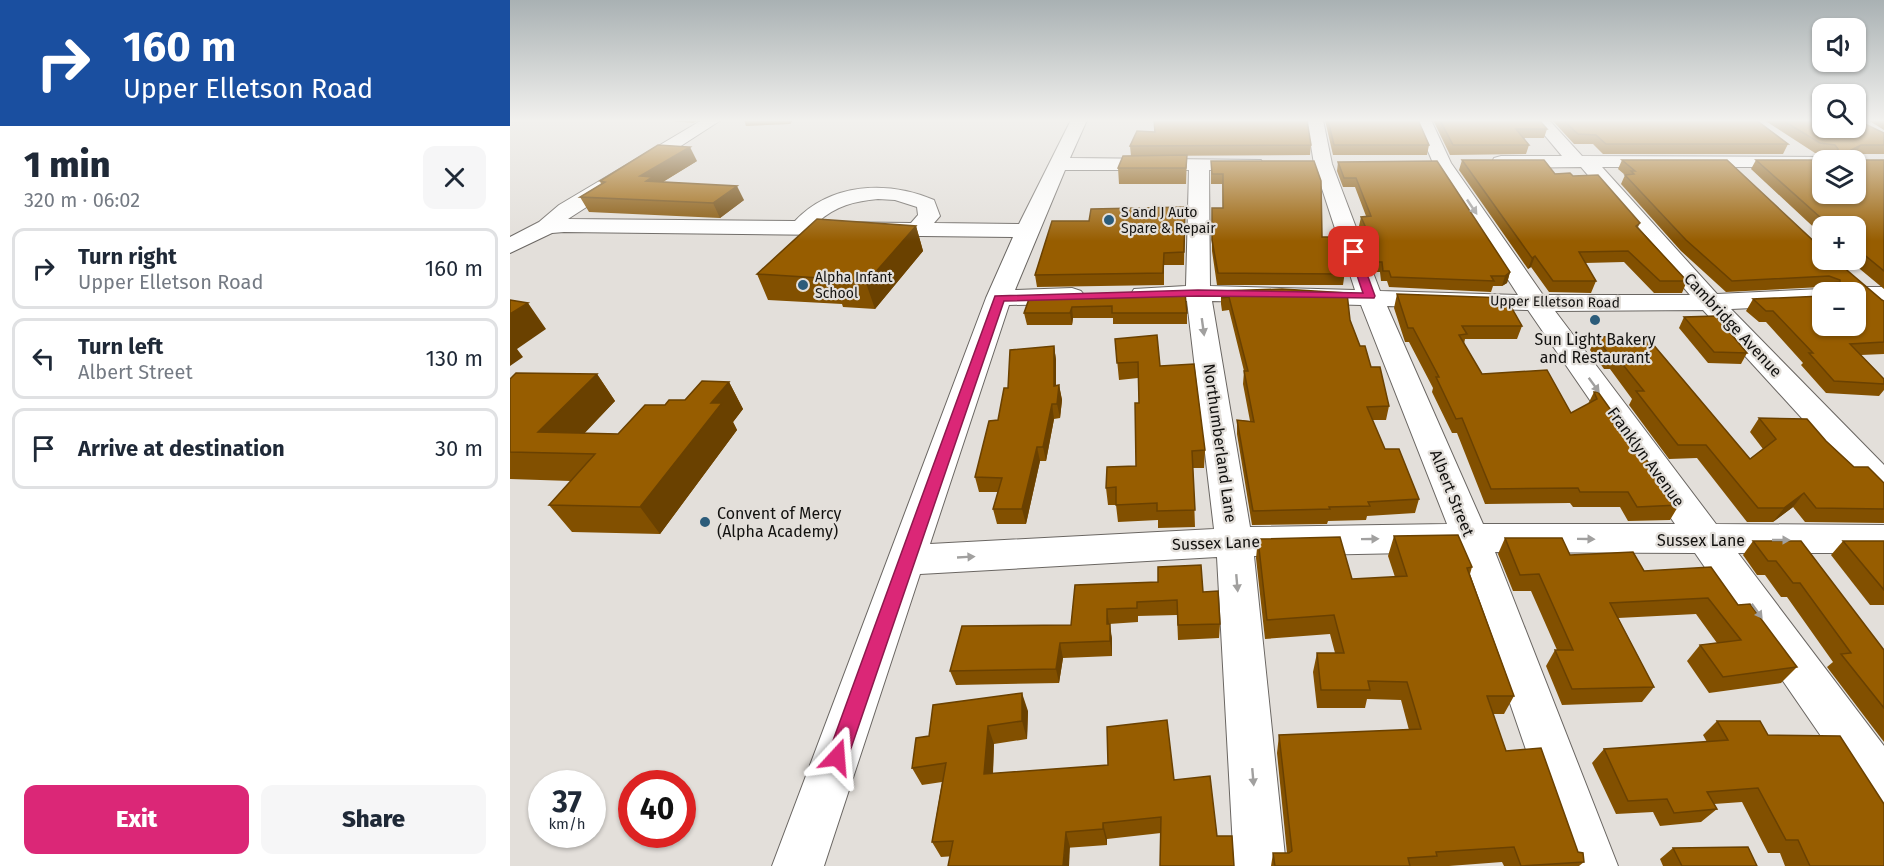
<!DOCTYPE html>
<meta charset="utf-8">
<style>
:root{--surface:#fff;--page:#f6f6f7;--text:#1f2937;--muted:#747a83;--line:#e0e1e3;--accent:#db2777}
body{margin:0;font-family:"Fira Sans",sans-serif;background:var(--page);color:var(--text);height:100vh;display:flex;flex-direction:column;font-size:22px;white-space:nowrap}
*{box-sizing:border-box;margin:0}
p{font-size:20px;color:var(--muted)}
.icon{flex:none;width:33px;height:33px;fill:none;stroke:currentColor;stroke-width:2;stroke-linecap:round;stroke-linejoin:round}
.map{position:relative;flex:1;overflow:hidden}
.details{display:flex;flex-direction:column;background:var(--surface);width:510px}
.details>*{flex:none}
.banner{background:#1a4fa0;color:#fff;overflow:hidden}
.controls{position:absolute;left:1302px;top:18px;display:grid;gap:12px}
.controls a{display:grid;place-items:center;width:54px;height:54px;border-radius:12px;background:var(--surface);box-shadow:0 2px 4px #0004;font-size:30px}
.speed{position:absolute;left:18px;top:770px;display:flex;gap:12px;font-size:30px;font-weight:700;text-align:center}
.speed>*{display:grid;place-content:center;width:78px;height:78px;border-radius:50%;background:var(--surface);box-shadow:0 2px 4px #0004;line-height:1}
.speed small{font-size:15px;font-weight:400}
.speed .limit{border:9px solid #d22;background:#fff;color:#111}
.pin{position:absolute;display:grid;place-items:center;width:51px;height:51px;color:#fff;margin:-26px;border-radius:12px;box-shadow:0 3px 9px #0006}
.me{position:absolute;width:66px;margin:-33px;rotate:19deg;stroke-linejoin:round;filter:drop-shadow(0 0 4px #0008)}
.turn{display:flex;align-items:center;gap:21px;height:126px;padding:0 24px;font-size:27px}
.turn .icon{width:78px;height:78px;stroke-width:2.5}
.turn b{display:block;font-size:42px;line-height:51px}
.round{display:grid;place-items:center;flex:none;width:63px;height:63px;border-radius:12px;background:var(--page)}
.summary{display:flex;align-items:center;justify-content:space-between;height:102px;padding:0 24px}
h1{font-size:36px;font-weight:800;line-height:45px}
.action{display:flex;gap:12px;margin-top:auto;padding:12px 24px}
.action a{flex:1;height:69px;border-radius:12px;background:var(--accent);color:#fff;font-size:24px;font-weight:800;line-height:69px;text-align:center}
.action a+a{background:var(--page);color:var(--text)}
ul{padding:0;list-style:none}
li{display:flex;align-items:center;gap:18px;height:81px;margin:0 12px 9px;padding:0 12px;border:3px solid var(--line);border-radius:12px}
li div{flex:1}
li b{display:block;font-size:22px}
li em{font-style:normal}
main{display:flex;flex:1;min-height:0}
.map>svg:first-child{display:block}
</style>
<main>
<section class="details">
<div class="banner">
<div class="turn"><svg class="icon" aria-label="right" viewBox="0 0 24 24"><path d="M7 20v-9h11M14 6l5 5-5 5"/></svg><div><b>160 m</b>Upper Elletson Road</div></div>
</div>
<div class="summary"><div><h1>1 min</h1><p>320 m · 06:02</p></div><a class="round"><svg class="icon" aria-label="close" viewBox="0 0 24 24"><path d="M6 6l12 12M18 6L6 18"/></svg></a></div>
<ul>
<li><svg class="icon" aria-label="right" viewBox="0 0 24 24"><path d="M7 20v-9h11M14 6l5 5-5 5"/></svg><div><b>Turn right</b><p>Upper Elletson Road</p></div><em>160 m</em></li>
<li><svg class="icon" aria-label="left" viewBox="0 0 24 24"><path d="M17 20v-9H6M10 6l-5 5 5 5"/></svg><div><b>Turn left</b><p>Albert Street</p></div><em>130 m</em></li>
<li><svg class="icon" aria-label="arrive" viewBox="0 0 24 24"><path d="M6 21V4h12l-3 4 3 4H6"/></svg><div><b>Arrive at destination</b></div><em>30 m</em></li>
</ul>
<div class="action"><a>Exit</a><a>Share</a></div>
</section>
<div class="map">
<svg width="1374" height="866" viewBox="0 0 1374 866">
<rect width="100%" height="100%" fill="#e3dfda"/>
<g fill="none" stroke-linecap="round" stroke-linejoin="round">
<!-- minor casing -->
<g stroke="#6a6662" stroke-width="2">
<g id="minor">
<path d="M192 120H211L58 219 285 221C321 183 377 180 424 200L430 216 424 223 509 224 561 120H577L560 158 751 160 753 164 751 168 744 170H699L700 286 845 290 804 164 797 120H813L822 164 870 291 1008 295 923 163 905 120H921L941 163 1033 295H1180L1071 167 991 168 984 166 982 162 984 158 991 156H1052L1022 120H1039L1072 156 1319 157 1321 160H1312V167H1092L1207 294 1312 289 1321 292H1312V305L1221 309 1374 465V498L1362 495 1193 310 1045 311 1206 524 1374 525V553H1228L1374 746V810L1357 803 1185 553 985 552 1108 866H1056L948 552 744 556 776 866H724L707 557 410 574 314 866H262L476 298 503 237 54 232 42 233 0 253V237L29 222 49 205ZM555 170H679L676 286 624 289 621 294 624 299 633 301H677L704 529 420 544 499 305 562 304 571 301 575 296 571 291 562 288 505 290ZM368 199 385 200 407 207 408 215 401 223 308 222C325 206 345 201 368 199ZM702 301 851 305 937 524 740 527ZM877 306 1018 310 1165 524H973Z"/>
<path d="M1346 287H1374V301L1346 302V292H1335Z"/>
</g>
</g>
<!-- minor -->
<use href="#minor" fill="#fff" fill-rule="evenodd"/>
</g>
<!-- wall -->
<g fill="#825000">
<path d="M152 120H189L183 123Z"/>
<path d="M234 120H283L280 124 236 126Z"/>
<path d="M644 120 801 145 800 155 621 156 620 146 644 132Z"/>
<path d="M815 120H908L919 145 917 155H823Z"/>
<path d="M923 120H1029L1037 129 1034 138H1014L1019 145 1016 154 940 155Z"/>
<path d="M1042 120H1246L1278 144 1273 154H1093L1083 144H1064Z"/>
<path d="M1254 120H1312L1349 121 1374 133V154H1350V160H1374V289L1339 260H1346V226H1312V235L1241 169 1246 160H1316L1319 155 1305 153Z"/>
<path d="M1358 120H1374V130Z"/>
<path d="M677 155 676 184H609L608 168Z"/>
<path d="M952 160 1063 176 1130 223 1128 227 1177 281 1172 293H1144L1114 262 1075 263 1086 281 1081 293 1039 292 1021 267 1018 269 949 170Z"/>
<path d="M1112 160 1309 246 1312 260 1374 301V354L1351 355 1374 379V390L1369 396 1316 393 1291 365 1293 363 1256 322H1249L1236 311 1243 299 1312 326 1346 292H1315L1318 289 1312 287 1216 292 1171 251 1111 184 1115 175 1108 169Z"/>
<path d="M187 161 153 182 234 200 210 218 79 212 70 197 91 184 90 181Z"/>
<path d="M701 161 812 237 839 260 837 271H835L833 285H707L702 251V208H713L712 184H701Z"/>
<path d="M828 162 1000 272 997 283 992 286H983L981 292 879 287 877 281H871L870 272H866L857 248 858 244 849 226 851 217 856 216 845 187H833L827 171Z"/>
<path d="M675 207 674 265H654V285L527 287 525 275 579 221Z"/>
<path d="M406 226 413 251 365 309 333 307 332 304 258 300 247 274Z"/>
<path d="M711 291 840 320 850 346 861 367 879 406 876 420H862L875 449 909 499 905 513 857 516 856 520 818 521 817 524 742 525 727 434V420L740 421 733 384 734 371 719 310 712 311 711 304Z"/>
<path d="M887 294 1012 326 1007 339H955L954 344 972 374 1061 413 1078 404 1084 392 1169 505 1160 520 1118 521 1110 507H1063L1060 503 975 504 947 433H942L922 392 923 388 899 342H895L884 308Z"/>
<path d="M520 296 677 313V324H603V318H563L562 325H517L514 313Z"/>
<path d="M1174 317 1237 353 1231 364 1198 363 1169 328Z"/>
<path d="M1086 337 1240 459 1253 449 1240 432 1249 418 1316 441 1344 467 1374 483V523L1295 522 1283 507 1263 522H1237L1187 458 1159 459 1119 405 1122 399 1100 369H1094L1080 350Z"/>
<path d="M605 339 650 366 695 450 694 468H683L685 527 648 528V520L608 522 606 505H598L596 488 626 466 629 403 628 378 609 380Z"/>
<path d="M544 346 546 360V385H549L552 400 550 418 544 419 536 461H530L516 524H487L483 509 488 492H469L465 477 488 420 498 388Z"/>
<path d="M87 374 105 401 74 433 108 434 175 400 219 382 233 409 223 422 227 430 150 534 62 532 39 505 61 481 0 479V379Z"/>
<path d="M884 536 962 567 960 574 1004 696 994 714H983L996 751 1068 852 1074 862 1069 866H994L992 862 939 866H761L763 853H777L767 753 769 735 899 730 891 700 857 699 855 708H807L803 672 807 653H825L820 634 755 639 746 558 748 539 842 579 885 577 878 556Z"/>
<path d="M995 538 1060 555 1134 571 1228 605 1287 667 1271 683 1199 693 1177 661 1190 645 1207 643 1186 614 1108 618 1144 687 1132 702 1052 705 1036 666 1045 650H1047L1021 591H1003L988 554Z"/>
<path d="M1243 541 1374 650V742L1317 667 1323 662 1277 597H1271L1255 575H1247L1233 555Z"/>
<path d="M1333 541H1374V605H1360L1321 555Z"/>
<path d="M565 585 693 592 710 624 709 638 668 640 667 615 628 616V622L599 624 602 639V656L553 658 549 683 446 685 440 671 561 625Z"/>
<path d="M518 711 517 739 484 744 483 774 664 780 707 836 724 866 651 833 597 839V845L431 857 422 842 432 782 412 785 402 768 419 736Z"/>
<path d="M1207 721 1258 735 1374 866H1275L1270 853H1258L1232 802 1204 804 1207 809 1191 822 1150 826 1143 812 1106 814 1082 763 1094 749 1197 742 1193 735Z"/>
<path d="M1163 848 1247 866H1153L1150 859Z"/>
</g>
<!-- shaded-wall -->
<g fill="#6a4100">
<path d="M278 120H283L280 124Z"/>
<path d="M1351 145 1345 154 1341 150Z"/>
<path d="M180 147 187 161 146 186 130 176Z"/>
<path d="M227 186 234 200 210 218 203 203Z"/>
<path d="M406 226 413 251 365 309 356 283Z"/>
<path d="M1025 256 1021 267 1018 269 1022 258Z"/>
<path d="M1000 272 997 283 992 286 995 276Z"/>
<path d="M18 303 36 329 7 349 13 357 0 366V314Z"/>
<path d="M562 307 563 318 562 325 560 313Z"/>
<path d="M544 346 546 360V400L544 386Z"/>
<path d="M87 374 105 401 55 454 28 432Z"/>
<path d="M219 382 233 409 223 422 227 430 150 534 130 507 201 403Z"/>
<path d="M549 385 552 400 550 418 547 404Z"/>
<path d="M542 404 544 419 536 461 533 447Z"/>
<path d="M527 447 530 461 516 524 512 509Z"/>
<path d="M1294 493 1283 507 1263 522 1274 508Z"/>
<path d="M597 609 599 624V639L597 624Z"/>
<path d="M600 624 602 639V656L600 641Z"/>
<path d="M550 643 553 658 549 683 546 669Z"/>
<path d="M512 693 518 711 517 739 512 721Z"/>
<path d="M478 726 484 744 482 791 474 774Z"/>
<path d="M593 823 597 839V845L593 829Z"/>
<path d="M556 832 560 847 559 866H553Z"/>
</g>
<!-- building -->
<g fill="#975d00" stroke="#6a4100" stroke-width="1.5" fill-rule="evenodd">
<path d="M644 120H797L801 145 620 146 627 131 645 132Z"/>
<path d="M818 120H908L919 145H824Z"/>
<path d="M930 120H1029L1037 129H1006L1019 145H943Z"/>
<path d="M1053 120H1246L1278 144H1096L1086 135 1068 134Z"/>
<path d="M1272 120H1312V128H1346V120H1349V121L1374 133V145H1351L1341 150 1344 153H1349L1350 160H1374V271L1346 248V226H1320L1246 160H1318L1320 153 1328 152V149L1325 145 1310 143ZM1312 160H1346V194H1312Z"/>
<path d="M148 145 180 147 130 176 142 177 136 181 227 186 203 203 70 197 95 182 90 181Z"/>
<path d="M677 155 676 168H608L613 156Z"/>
<path d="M952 160H1034L1045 174 1060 173 1063 176 1088 175 1130 223 1126 226 1177 281H1150L1118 251 1069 252 1086 281H1043L1025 256 1022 258Z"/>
<path d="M1112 160H1217L1309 246 1312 247V260H1325L1372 300 1374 301V342L1340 344 1374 379V384L1324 381 1299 353H1303L1263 311H1256L1243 299 1312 296V326H1346V292H1320L1322 283 1330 282V280L1319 276 1222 281 1176 240 1115 175 1124 174 1121 171H1125Z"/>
<path d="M701 161H804L811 181 812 237H831L839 260H834L835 274 708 273 702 240V208H713V174H702Z"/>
<path d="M927 161 1000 272 995 276H981L984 281 881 277 879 271H873L872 262H868L858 239H861L851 217 861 216 846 178H834L828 162Z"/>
<path d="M675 207 674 252 654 253 653 273 525 275 542 221H579L581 209Z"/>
<path d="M307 219 406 226 356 283 323 281 325 279 247 274Z"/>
<path d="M772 289 837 293 840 320 850 346H855L861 367H870L879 406 857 407 875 449H889L909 499 858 502 860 506 819 507 820 509 743 511 727 420 744 422 734 371H738L719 297 712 298 711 291Z"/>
<path d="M675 293 677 313H602V306L562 307 560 313H514L520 296Z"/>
<path d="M887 294 996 298 1012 326H952L957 334 949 335 972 374 1037 370 1061 413 1087 399 1084 392H1088L1169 505 1127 507 1118 492H1070L1068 488 981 489 952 418 946 419 926 377H929L903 328H898Z"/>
<path d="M0 300 18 303 0 314Z"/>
<path d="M1206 316 1237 353 1204 352 1174 317Z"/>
<path d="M647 335 650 366 684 364 695 450 682 451 685 510 647 511V503L606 505V487L596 488 597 467 626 466 625 403H629L628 362 607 363 605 339Z"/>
<path d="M1136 336 1240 459 1266 439 1249 418 1297 419 1316 441 1344 467H1358L1374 483V509L1306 508 1294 493 1274 508H1248L1196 445H1168L1126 391H1134L1106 356H1100L1086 337Z"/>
<path d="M544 346V386L549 385 547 404H542L533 447H527L512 509H483L492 478 465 477 479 421 488 420 494 388H498L500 350Z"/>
<path d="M6 373 87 374 28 432 108 434 135 405H155L159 400H175L192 381 219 382 201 403H212L130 507 39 505 85 454 0 452V379Z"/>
<path d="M948 535 962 567 957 568 1004 696H977L996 751 1031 748 1068 852 1073 853 1074 862 1011 866 1004 847 926 852 927 856 898 858 900 866H765L763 853H779L782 851 769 735 911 729 897 682 858 681 860 690H811L807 653H834L824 615 757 620 748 539 830 537 842 579 897 576 884 536Z"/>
<path d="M995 538H1052L1060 555 1123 552 1134 571 1201 567 1228 605 1240 604 1287 667 1213 677 1190 645 1231 640 1198 598 1100 603 1144 687 1062 689 1045 650H1063L1029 574 1010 575Z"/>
<path d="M1243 541H1291L1374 650V708L1331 654 1341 653 1290 583H1283L1266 561H1258Z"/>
<path d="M1333 541H1374V590Z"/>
<path d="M691 565 693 592 708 591 710 624 668 625 667 600 627 602V608L597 609V624H600V641L550 643 546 669 440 671 452 626 561 625 565 585 648 582V567Z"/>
<path d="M512 693V721L478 726 474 774 598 765 597 727 657 720 664 780 700 776 707 836H722L724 866H650L651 817 593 823V829L556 832 553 866H438L443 841 422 842 436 763 402 768 406 738 419 736 423 705Z"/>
<path d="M1207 721H1250L1258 735 1330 736 1374 804V866H1300L1288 840H1276L1248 788 1197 792 1207 809 1164 813 1157 799 1118 801 1094 749 1218 740Z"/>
<path d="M1238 847 1247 866H1172L1163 848Z"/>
</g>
<!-- one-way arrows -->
<defs><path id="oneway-solid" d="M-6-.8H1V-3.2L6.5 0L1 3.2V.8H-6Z" transform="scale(1.5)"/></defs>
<g fill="#a1a09f">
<use href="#oneway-solid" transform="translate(962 207) rotate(56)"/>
<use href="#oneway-solid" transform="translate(693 327) rotate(82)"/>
<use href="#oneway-solid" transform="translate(1084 385) rotate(54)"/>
<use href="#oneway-solid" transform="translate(860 539) rotate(-1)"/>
<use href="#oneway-solid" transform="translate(1076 539) rotate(1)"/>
<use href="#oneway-solid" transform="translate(1271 540)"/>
<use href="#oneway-solid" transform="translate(456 557) rotate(-3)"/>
<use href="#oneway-solid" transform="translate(727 583) rotate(85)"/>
<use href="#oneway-solid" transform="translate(1247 611) rotate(54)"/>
<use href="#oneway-solid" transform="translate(743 777) rotate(85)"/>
</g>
<!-- sky -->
<linearGradient id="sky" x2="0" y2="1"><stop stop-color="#a9b1b3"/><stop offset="0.5" stop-color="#f2f1ee"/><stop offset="1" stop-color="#f2f1ee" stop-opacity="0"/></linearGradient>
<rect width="1374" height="241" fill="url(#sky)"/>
<!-- route -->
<path fill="#db2777" stroke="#8e194d" stroke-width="1.5" d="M844 249 849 252 865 296 864 298 688 296 494 301 338 757 335 764 327 767 320 764 317 757 485 296 688 290 853 293 839 252Z"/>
<!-- markers -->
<g fill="#2c5c7a" stroke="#e3dfda" stroke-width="2">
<circle cx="599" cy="220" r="6"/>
<circle cx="293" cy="285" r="6"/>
<circle cx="1085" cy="320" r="6"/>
<circle cx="195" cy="522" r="6"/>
</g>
<g text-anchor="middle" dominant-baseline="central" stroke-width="4.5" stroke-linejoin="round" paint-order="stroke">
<!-- far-poi labels -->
<g font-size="14" fill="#131210" stroke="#e3dfda" text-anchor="start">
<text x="611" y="212">S and J Auto<tspan x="611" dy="16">Spare &amp; Repair</tspan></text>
<text x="305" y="277">Alpha Infant<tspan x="305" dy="16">School</tspan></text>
</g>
<!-- far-street labels -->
<g font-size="14" fill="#131210" stroke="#e3dfda">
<text transform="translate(1045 302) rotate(1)">Upper Elletson Road</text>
</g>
<!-- street labels -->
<g font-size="16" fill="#131210" stroke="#e3dfda">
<text transform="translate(1223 325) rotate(47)">Cambridge Avenue</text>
<text transform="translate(710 443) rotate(82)">Northumberland Lane</text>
<text transform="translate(1136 457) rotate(54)">Franklyn Avenue</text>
<text transform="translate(942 493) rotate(68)">Albert Street</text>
<text x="1191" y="540">Sussex Lane</text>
<text transform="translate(706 543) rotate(-2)">Sussex Lane</text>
</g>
<!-- poi labels -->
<g font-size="16" fill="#131210" stroke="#e3dfda">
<text x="1085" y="339">Sun Light Bakery<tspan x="1085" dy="18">and Restaurant</tspan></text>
<text x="207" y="513" text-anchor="start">Convent of Mercy<tspan x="207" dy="18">(Alpha Academy)</tspan></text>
</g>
</g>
</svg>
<div class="controls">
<a><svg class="icon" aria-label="sound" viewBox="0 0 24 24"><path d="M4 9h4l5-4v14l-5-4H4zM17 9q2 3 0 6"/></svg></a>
<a><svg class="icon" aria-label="search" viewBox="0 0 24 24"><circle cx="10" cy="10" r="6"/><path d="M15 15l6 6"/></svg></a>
<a><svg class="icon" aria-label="layers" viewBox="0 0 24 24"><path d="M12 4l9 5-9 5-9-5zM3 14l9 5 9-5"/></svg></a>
<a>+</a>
<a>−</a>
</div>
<div class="speed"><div>37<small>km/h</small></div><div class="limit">40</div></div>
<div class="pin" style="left:844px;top:252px;background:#d93025"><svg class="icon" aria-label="arrive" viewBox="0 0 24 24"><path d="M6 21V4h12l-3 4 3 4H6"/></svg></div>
<svg class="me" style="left:327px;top:757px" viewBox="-20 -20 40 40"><path d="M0-17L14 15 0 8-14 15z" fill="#db2777" stroke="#fff" stroke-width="4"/></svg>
</div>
</main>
